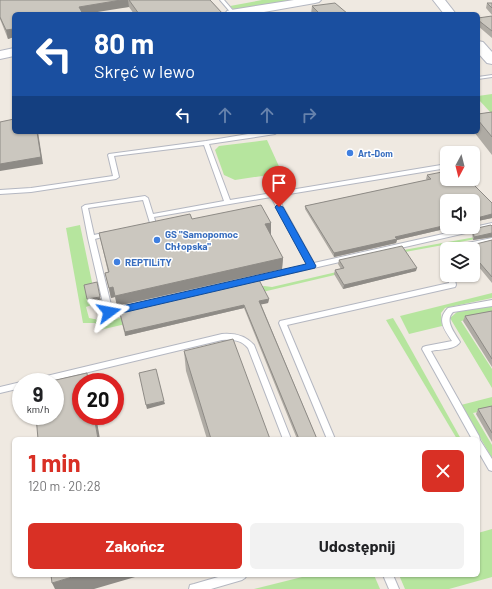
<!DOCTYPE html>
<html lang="pl">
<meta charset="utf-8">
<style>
:root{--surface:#fff;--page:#f2f2f2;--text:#202124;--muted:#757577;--accent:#d93025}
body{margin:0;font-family:Barlow,sans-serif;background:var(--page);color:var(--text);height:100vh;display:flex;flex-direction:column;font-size:15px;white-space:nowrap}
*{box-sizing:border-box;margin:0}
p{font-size:13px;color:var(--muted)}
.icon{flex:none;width:22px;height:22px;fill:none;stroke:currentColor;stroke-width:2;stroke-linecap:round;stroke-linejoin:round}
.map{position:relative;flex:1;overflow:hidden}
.drawer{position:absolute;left:12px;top:437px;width:468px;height:140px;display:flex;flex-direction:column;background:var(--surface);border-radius:6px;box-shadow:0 1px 3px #0004}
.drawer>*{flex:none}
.top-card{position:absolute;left:12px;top:12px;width:468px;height:122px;border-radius:6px;box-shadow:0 1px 3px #0004;background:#1a4fa0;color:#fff;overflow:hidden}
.needle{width:26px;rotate:187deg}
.tools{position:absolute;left:440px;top:146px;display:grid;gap:8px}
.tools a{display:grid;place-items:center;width:40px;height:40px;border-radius:6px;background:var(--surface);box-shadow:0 1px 3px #0004;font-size:20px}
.speed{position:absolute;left:12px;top:373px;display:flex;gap:8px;font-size:20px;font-weight:700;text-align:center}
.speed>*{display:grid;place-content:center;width:52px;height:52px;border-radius:50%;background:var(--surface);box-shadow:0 1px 3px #0004;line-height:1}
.speed small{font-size:10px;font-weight:400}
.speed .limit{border:6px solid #d22;background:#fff;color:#111}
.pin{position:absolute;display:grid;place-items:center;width:34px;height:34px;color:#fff;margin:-41px -17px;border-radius:50% 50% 50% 0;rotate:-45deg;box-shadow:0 0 4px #0007}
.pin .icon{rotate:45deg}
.me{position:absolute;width:44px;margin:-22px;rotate:77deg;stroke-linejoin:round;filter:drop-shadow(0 0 3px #0008)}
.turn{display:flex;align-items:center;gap:14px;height:84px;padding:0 16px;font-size:18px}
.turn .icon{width:52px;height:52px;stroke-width:2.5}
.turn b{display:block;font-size:28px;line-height:34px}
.lanes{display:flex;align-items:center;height:38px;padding:0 16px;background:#0003;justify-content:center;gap:20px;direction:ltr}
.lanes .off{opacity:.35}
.round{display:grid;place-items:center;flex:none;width:42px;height:42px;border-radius:6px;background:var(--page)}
.head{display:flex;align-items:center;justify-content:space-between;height:68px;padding:0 16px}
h1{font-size:24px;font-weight:700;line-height:30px;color:var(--accent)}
.cta{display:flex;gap:8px;margin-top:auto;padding:8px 16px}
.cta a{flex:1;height:46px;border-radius:6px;background:var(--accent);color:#fff;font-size:16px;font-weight:700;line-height:46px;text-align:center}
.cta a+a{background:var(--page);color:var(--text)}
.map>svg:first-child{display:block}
</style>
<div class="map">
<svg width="492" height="589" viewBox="0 0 492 589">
<rect width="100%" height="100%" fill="#efe9e1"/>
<!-- green -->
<g fill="#b6e59e">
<path d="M262 0H298L236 11 230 6Z"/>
<path d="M492 94V114L478 99V96Z"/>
<path d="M267 140 282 173 235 180 224 175 215 150 219 146Z"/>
<path d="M80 225 93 287 88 303 96 301 97 303 86 307 89 318 109 322 111 320 264 286 272 287 371 264 376 255 492 234V236L378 257 373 266 100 330 95 323H83L66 228Z"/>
<path d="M492 293V298L445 308 441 313 442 326 409 334 400 316Z"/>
<path d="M492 306V315L461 321 492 369V388L450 318 457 312Z"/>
<path d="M393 318 403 335 461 439H457L386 320Z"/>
<path d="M492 397V409L473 413 492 445V458L461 405Z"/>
<path d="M492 529V577L449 589H405L399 575H478V533Z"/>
<path d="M310 575H374L380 589H254Z"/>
</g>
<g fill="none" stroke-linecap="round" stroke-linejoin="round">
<!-- lane casing -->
<g stroke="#b4b7c1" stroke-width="2">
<g id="lane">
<path d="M220 0H224L236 14H232Z"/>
<path d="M492 75V77L478 79V77Z"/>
<path d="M247 132H253V133L278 132 275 134 209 144 230 200 447 164V168L277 196 314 263 492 223V227L109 315 106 314 105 312 88 238 82 207 85 205 145 196 148 198 153 214 224 201 204 145 114 156 119 177 116 179 31 192 0 194V190L31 188 113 176 108 155 109 154 206 141 248 134ZM271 197 308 265 112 309 95 239 109 235 110 234 107 232 94 235 88 208 143 200 150 223 144 225 143 226 146 228 155 225 156 224 154 217Z"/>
<path d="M492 238V242L459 249H447V251L445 249 448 247Z"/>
<path d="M448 275H454L456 285 455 287 287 325 335 439H327L279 323 280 321 449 283Z"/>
<path d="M492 300V306L453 312C444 321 455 333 460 342 455 350 440 349 431 351L479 436 480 440 492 459V471L489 470 478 451V439H472L422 349 423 347 426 346 452 341C445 330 436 320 448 308Z"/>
<path d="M222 334C234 333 245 335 254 345L291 439H283L248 348C241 340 233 339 222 340L47 382H30L31 380 34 379Z"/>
<path d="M21 382V388L0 393V387Z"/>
<path d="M225 575H247L245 578 242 580 211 589H189L190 585 194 584Z"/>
<path d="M383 575H393L399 589H389Z"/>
</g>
</g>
<!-- secondary casing -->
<g stroke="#b4b7c1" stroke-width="2">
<g id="secondary">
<path d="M294 0H321L319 2 315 3 252 14H225L227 11 231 10Z"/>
<path d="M433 0H445L456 14H444Z"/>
<path d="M478 41 483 42 492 52V64L487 63 478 53Z"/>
<path d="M14 48V56L0 59V51Z"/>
</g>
</g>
<!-- lane -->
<use href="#lane" fill="#fff" fill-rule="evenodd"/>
<!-- secondary -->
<use href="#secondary" fill="#fff" fill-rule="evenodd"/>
</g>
<!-- wall -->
<g fill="#afaba4">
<path d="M0 0H210L223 14H134L129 7 14 14V37L8 39 0 19Z"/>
<path d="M487 3H492V15L486 8Z"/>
<path d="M312 6 348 14H311Z"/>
<path d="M492 16V38L478 26V18Z"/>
<path d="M492 112V155L474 132H478V114Z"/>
<path d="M427 175 492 203V218L473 222 447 227H453L397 240 396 243 334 257 305 209V206L427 180 426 179Z"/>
<path d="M192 219 271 223V234H270L283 258 282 269 117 306 115 297 111 298 105 273 108 272 99 233Z"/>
<path d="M492 226V237L473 240 472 233 473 229Z"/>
<path d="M492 240V283L473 260V249H474L476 244Z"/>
<path d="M339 260 416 271 343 289 334 274 335 270 341 269 338 264Z"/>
<path d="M269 299 268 303 261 304 317 439H297L244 308 125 336 119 310Z"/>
<path d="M492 311V367L463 321 465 316Z"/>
<path d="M184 351 270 439H207L186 371Z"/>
<path d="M492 406V442L476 414 478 409Z"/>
</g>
<!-- shaded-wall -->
<g fill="#8e8b86">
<path d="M121 0H128L129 7 85 14H80L79 7Z"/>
<path d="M14 29V37L8 39 6 30Z"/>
<path d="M37 132H38L43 164 0 171V164Z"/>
<path d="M492 214V218L473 222V219Z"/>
<path d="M271 223V234L264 235 265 224Z"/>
<path d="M447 225V227H453L397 240 396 243 334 257V253L395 237Z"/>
<path d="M492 233V237L473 240 474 237Z"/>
<path d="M283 258 282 269 117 306 115 296Z"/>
<path d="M417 268 416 271 343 289 344 285Z"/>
<path d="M113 287 115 297 111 298 109 288Z"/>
<path d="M100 297 101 300 88 303 87 299Z"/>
<path d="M269 299 268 303 259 305V301Z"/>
<path d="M244 305V308L125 336V332Z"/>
<path d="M164 401 165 404 147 409 146 405Z"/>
<path d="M94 416H96L100 439H98Z"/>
<path d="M79 575H142L94 589H55L52 583Z"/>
</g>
<!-- building -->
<g fill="#cbc7bf" stroke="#8e8b86">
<path d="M0 0H121L79 7 83 14H14V29L6 30 0 17Z"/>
<path d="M129 0H210L223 14H139Z"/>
<path d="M335 3 348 14H320L312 6Z"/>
<path d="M487 3H492V8Z"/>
<path d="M492 16V31L478 20V18Z"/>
<path d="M492 112V137L478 120V114Z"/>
<path d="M14 119V132H37L41 157 0 164V122Z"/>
<path d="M447 171V179H468L492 203V214L473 219V201H447V225L395 237 397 239 334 253 305 206 431 179 427 175Z"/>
<path d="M261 205 271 223 265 224 283 258 115 296 113 287 109 288 105 273 109 272 99 233 190 214 192 219Z"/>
<path d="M491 225 492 226V233L474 237 473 229Z"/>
<path d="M492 240V277L473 255V249L476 248V244Z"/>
<path d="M402 246 417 268 344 285 335 270 344 268 339 260Z"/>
<path d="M258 278 269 299 259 301 317 439H299L244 305 125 332 119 310Z"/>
<path d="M97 282 100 297 87 299 84 285Z"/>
<path d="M492 311V359L465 316Z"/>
<path d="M233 339 270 439H211L184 351Z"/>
<path d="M156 369 164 401 146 405 139 373Z"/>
<path d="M87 373 88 382H81V416H94L98 439H38L36 416H55V382H47Z"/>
<path d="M492 406V433L478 409Z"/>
<path d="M51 575H79L52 583Z"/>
</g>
<!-- route -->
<path fill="#1a73e8" stroke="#114b97" d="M277 205H279L283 207 316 266 315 268 109 316 105 315 104 312 105 310 109 309 306 264 275 207Z"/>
<!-- markers -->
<g fill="#3f7fe0" stroke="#fff" stroke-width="1.5">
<circle cx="350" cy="153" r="4"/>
<circle cx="157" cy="240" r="4"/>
<circle cx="117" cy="262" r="4"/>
</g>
<g text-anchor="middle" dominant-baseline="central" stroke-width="3" stroke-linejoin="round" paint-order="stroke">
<!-- far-shop labels -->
<g font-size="9" font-weight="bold" fill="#366cbe" stroke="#fff" text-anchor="start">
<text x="358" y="153">Art-Dom</text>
</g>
<!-- shop labels -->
<g font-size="10" font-weight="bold" fill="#366cbe" stroke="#fff" text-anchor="start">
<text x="165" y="234">GS "Samopomoc<tspan x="165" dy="12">Chłopska"</tspan></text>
<text x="125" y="262">REPTILiTY</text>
</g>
</g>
</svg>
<div class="tools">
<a><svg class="needle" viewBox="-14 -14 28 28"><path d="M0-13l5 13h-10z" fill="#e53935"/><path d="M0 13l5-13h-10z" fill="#757577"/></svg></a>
<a><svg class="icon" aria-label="sound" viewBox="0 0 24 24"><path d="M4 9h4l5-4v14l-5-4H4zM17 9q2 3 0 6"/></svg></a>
<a><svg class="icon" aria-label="layers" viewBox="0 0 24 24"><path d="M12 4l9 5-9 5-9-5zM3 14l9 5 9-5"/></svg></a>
</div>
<div class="speed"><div>9<small>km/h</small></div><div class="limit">20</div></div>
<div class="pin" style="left:279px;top:207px;background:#d93025"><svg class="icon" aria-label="arrive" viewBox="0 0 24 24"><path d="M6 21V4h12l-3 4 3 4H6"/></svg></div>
<svg class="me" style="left:109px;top:312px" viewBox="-20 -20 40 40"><path d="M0-17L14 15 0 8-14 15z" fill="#1a73e8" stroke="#fff" stroke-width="4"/></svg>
<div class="top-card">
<div class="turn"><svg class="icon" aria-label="left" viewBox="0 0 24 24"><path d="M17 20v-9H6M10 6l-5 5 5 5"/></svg><div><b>80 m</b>Skręć w lewo</div></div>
<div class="lanes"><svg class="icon" aria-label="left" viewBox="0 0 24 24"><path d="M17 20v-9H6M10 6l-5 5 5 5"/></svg><svg class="icon off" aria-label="ahead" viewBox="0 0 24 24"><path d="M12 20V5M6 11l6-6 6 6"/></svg><svg class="icon off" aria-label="ahead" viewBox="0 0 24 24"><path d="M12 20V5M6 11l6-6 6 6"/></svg><svg class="icon off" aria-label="right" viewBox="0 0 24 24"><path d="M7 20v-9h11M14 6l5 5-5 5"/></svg></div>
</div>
<section class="drawer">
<div class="head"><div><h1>1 min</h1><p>120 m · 20:28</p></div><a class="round" style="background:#d93025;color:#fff"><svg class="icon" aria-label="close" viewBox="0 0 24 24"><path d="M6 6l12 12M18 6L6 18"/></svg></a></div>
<div class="cta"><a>Zakończ</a><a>Udostępnij</a></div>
</section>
</div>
